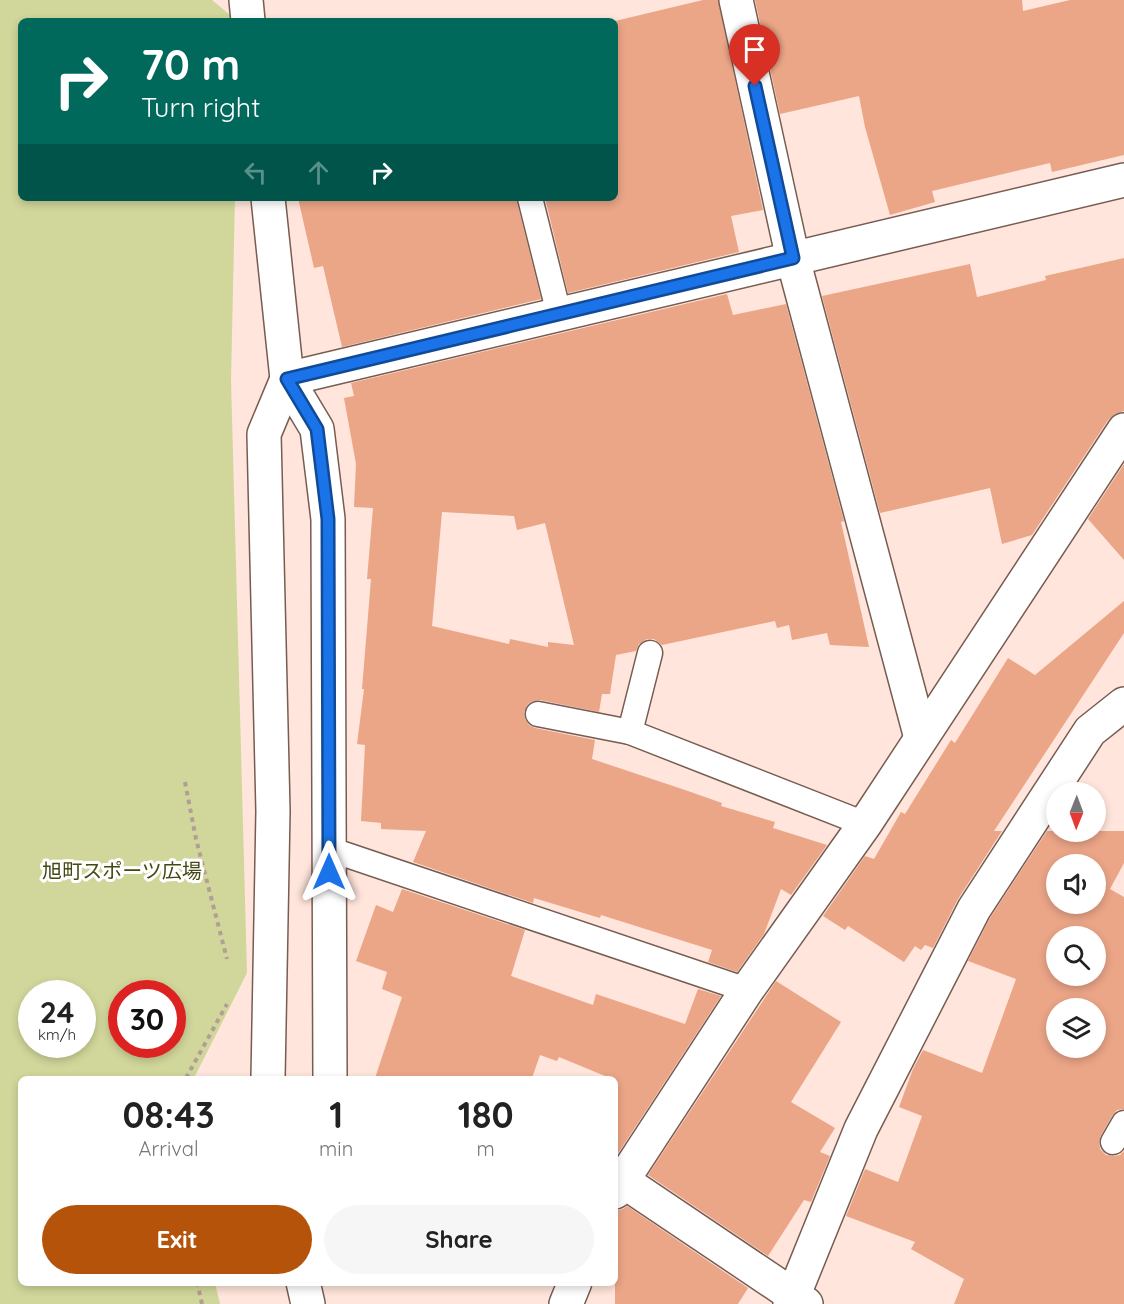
<!DOCTYPE html>
<meta charset="utf-8">
<style>
:root{--surface:#fff;--page:#f6f6f6;--text:#222;--muted:#767676;--accent:#b45309}
body{margin:0;font-family:Quicksand,"Noto Sans JP",sans-serif;background:var(--page);color:var(--text);height:100vh;display:flex;flex-direction:column;font-size:22px;white-space:nowrap}
*{box-sizing:border-box;margin:0}
p{font-size:20px;color:var(--muted)}
.icon{flex:none;width:33px;height:33px;fill:none;stroke:currentColor;stroke-width:2;stroke-linecap:round;stroke-linejoin:round}
.map{position:relative;flex:1;overflow:hidden}
.sheet{position:absolute;left:18px;top:1076px;width:600px;height:210px;display:flex;flex-direction:column;background:var(--surface);border-radius:9px;box-shadow:0 3px 9px #0003}
.sheet>*{flex:none}
.top-card{position:absolute;left:18px;top:18px;width:600px;height:183px;border-radius:9px;box-shadow:0 3px 9px #0003;background:#00695c;color:#fff;overflow:hidden}
.needle{width:39px;rotate:181deg}
.buttons{position:absolute;left:1046px;top:782px;display:grid;gap:12px}
.buttons a{display:grid;place-items:center;width:60px;height:60px;border-radius:50%;background:var(--surface);box-shadow:0 3px 9px #0003;font-size:30px}
.speed{position:absolute;left:18px;top:980px;display:flex;gap:12px;font-size:30px;font-weight:700;text-align:center}
.speed>*{display:grid;place-content:center;width:78px;height:78px;border-radius:50%;background:var(--surface);box-shadow:0 3px 9px #0003;line-height:1}
.speed small{font-size:15px;font-weight:400}
.speed .limit{border:9px solid #d22;background:#fff;color:#111}
.pin{position:absolute;display:grid;place-items:center;width:51px;height:51px;color:#fff;margin:-62px -26px;border-radius:50% 50% 50% 0;rotate:-45deg;box-shadow:0 0 6px #0007}
.pin .icon{rotate:45deg}
.me{position:absolute;width:66px;margin:-33px;rotate:0deg;stroke-linejoin:round;filter:drop-shadow(0 0 4px #0008)}
.turn{display:flex;align-items:center;gap:21px;height:126px;padding:0 24px;font-size:27px}
.turn .icon{width:78px;height:78px;stroke-width:2.5}
.turn b{display:block;font-size:42px;line-height:51px}
.lanes{display:flex;align-items:center;height:57px;padding:0 24px;background:#0003;justify-content:center;gap:30px;direction:ltr}
.lanes .off{opacity:.35}
.eta{display:flex;justify-content:space-evenly;align-items:center;height:102px;text-align:center}
.eta b{font-size:36px;font-weight:700;line-height:42px}
.action{display:flex;gap:12px;margin-top:auto;padding:12px 24px}
.action a{flex:1;height:69px;border-radius:36px;background:var(--accent);color:#fff;font-size:24px;font-weight:700;line-height:69px;text-align:center}
.action a+a{background:var(--page);color:var(--text)}
.map>svg:first-child{display:block}
</style>
<div class="map">
<svg width="1124" height="1304" viewBox="0 0 1124 1304">
<rect width="100%" height="100%" fill="#ffe5db"/>
<!-- green -->
<path fill="#d1d79b" fill-rule="evenodd" d="M0 0H212L230 15 231 21H21V198H235L231 380 247 973 194 1078H21V1282L215 1283 220 1304H0ZM32 993H82V1044H32ZM122 993H172V1044H122Z"/>
<!-- building -->
<g fill="#eba587" fill-rule="evenodd">
<path d="M703 0H718L763 210 731 216 739 252 568 293 545 198H615V21Z"/>
<path d="M755 0H1022L1023 11 1070 0H1124V155L1052 172 1050 163 932 191 935 202 890 215 865 127 859 96 780 114Z"/>
<path d="M298 198H516L541 299 342 347 323 266 314 268Z"/>
<path d="M1124 258V411L1115 414 1108 420 1032 535 1002 544 990 488 880 513 822 296 970 264 977 297 1046 280 1045 276Z"/>
<path d="M727 294 733 315 786 304 844 521 841 522 869 647 830 645 827 633 792 640 789 625 777 628 775 621 662 645 654 639H647L639 644 636 651 616 655 610 694H602L599 712 540 700 533 701 528 704 524 712 525 719 529 725 535 728 595 740 592 759 685 790 722 803 721 806 775 822 773 828 827 845 791 895 781 889 764 934 737 972 708 962 712 950 601 915 600 918 534 898 533 903 413 862 426 831 381 829V823L361 821 365 745 357 744 364 689H362L371 579H367L373 508 354 507 356 464 344 398 354 396 351 383ZM442 512 514 516 517 530 545 523 574 645 548 642V647L510 639 509 644 432 626Z"/>
<path d="M1124 464V560L1088 519Z"/>
<path d="M1124 601V633L994 831H1002L958 899 933 948 925 945 921 950 915 946 904 962 848 926 845 930 823 916 865 856 874 859 901 812 905 814 951 740 955 743 1008 658 1035 675Z"/>
<path d="M1047 831H1124V863L1110 889 1124 897V1109L1117 1110 1112 1116 1101 1135 1099 1141 1100 1149 1106 1155 1114 1156 1120 1155 1124 1151V1304H954L964 1279 911 1249 915 1242 846 1216 865 1169 898 1182 922 1116 899 1107 913 1069 923 1050 982 1073 1016 979 968 961 990 918ZM1056 864H1095V903H1056ZM1056 936H1095V975H1056ZM1056 1008H1095V1047H1056Z"/>
<path d="M402 889 525 930 511 976 593 1005 596 994 685 1024 698 989 721 996 615 1158V1078H610L559 1057 557 1061 540 1055 532 1078H375L402 997 382 989 387 972 356 961 376 905 393 912Z"/>
<path d="M776 981 841 1022 791 1102 835 1128 820 1152 830 1156 811 1202 804 1200 768 1256 648 1175Z"/>
<path d="M627 1206 748 1288 738 1304H615V1211L623 1209Z"/>
</g>
<g fill="none" stroke-linecap="round" stroke-linejoin="round">
<!-- service casing -->
<g stroke="#775c51" stroke-width="27">
<g id="service">
<path d="M530 198 559 314"/>
<path d="M538 714 630 732 865 824"/>
<path d="M630 732 650 653"/>
<path d="M329 849 747 990"/>
<path d="M1113 1142 1124 1123"/>
</g>
</g>
<!-- minor casing -->
<g stroke="#775c51" stroke-width="36">
<g id="minor">
<path d="M246 0 248 21"/>
<path d="M736 0 793 259 921 738"/>
<path d="M268 198 287 379 317 429 328 519 330 1078"/>
<path d="M287 379 1124 180"/>
<path d="M268 1078 273 811 264 434 287 379"/>
<path d="M623 1181 806 1304"/>
<path d="M615 1192 747 990 865 824 1124 430"/>
<path d="M303 1282 308 1304"/>
<path d="M566 1304 575 1282"/>
<path d="M790 1304 861 1129 974 909 1090 731 1124 704"/>
</g>
</g>
<!-- path -->
<g stroke="#b29e95" stroke-width="4" stroke-dasharray="4.5 4.5" stroke-linecap="butt">
<path d="M185 782 196 839 227 959"/>
<path d="M186 1078 227 1004"/>
<path d="M197 1282 202 1304"/>
</g>
<!-- service -->
<use href="#service" stroke="#fff" stroke-width="24"/>
<!-- minor -->
<use href="#minor" stroke="#fff" stroke-width="33"/>
</g>
<g fill="none" stroke-linecap="round" stroke-linejoin="round">
<!-- route casing -->
<g stroke="#114b97" stroke-width="15">
<path id="route" d="M329 872 328 519 317 429 287 379 793 258 755 86"/>
</g>
<!-- route -->
<use href="#route" stroke="#1a73e8" stroke-width="10"/>
</g>
<g text-anchor="middle" dominant-baseline="central" stroke-width="6" stroke-linejoin="round" paint-order="stroke">
<!-- park labels -->
<g font-size="20" fill="#444811" stroke="#fff">
<text x="122" y="870">旭町スポーツ広場</text>
</g>
</g>
</svg>
<div class="buttons">
<a><svg class="needle" viewBox="-14 -14 28 28"><path d="M0-13l5 13h-10z" fill="#e53935"/><path d="M0 13l5-13h-10z" fill="#767676"/></svg></a>
<a><svg class="icon" aria-label="sound" viewBox="0 0 24 24"><path d="M4 9h4l5-4v14l-5-4H4zM17 9q2 3 0 6"/></svg></a>
<a><svg class="icon" aria-label="search" viewBox="0 0 24 24"><circle cx="10" cy="10" r="6"/><path d="M15 15l6 6"/></svg></a>
<a><svg class="icon" aria-label="layers" viewBox="0 0 24 24"><path d="M12 4l9 5-9 5-9-5zM3 14l9 5 9-5"/></svg></a>
</div>
<div class="speed"><div>24<small>km/h</small></div><div class="limit">30</div></div>
<div class="pin" style="left:755px;top:86px;background:#d93025"><svg class="icon" aria-label="arrive" viewBox="0 0 24 24"><path d="M6 21V4h12l-3 4 3 4H6"/></svg></div>
<svg class="me" style="left:329px;top:872px" viewBox="-20 -20 40 40"><path d="M0-17L14 15 0 8-14 15z" fill="#1a73e8" stroke="#fff" stroke-width="4"/></svg>
<div class="top-card">
<div class="turn"><svg class="icon" aria-label="right" viewBox="0 0 24 24"><path d="M7 20v-9h11M14 6l5 5-5 5"/></svg><div><b>70 m</b>Turn right</div></div>
<div class="lanes"><svg class="icon off" aria-label="left" viewBox="0 0 24 24"><path d="M17 20v-9H6M10 6l-5 5 5 5"/></svg><svg class="icon off" aria-label="ahead" viewBox="0 0 24 24"><path d="M12 20V5M6 11l6-6 6 6"/></svg><svg class="icon" aria-label="right" viewBox="0 0 24 24"><path d="M7 20v-9h11M14 6l5 5-5 5"/></svg></div>
</div>
<section class="sheet">
<div class="eta">
<div><b>08:43</b><p>Arrival</p></div>
<div><b>1</b><p>min</p></div>
<div><b>180</b><p>m</p></div>
</div>
<div class="action"><a>Exit</a><a>Share</a></div>
</section>
</div>
